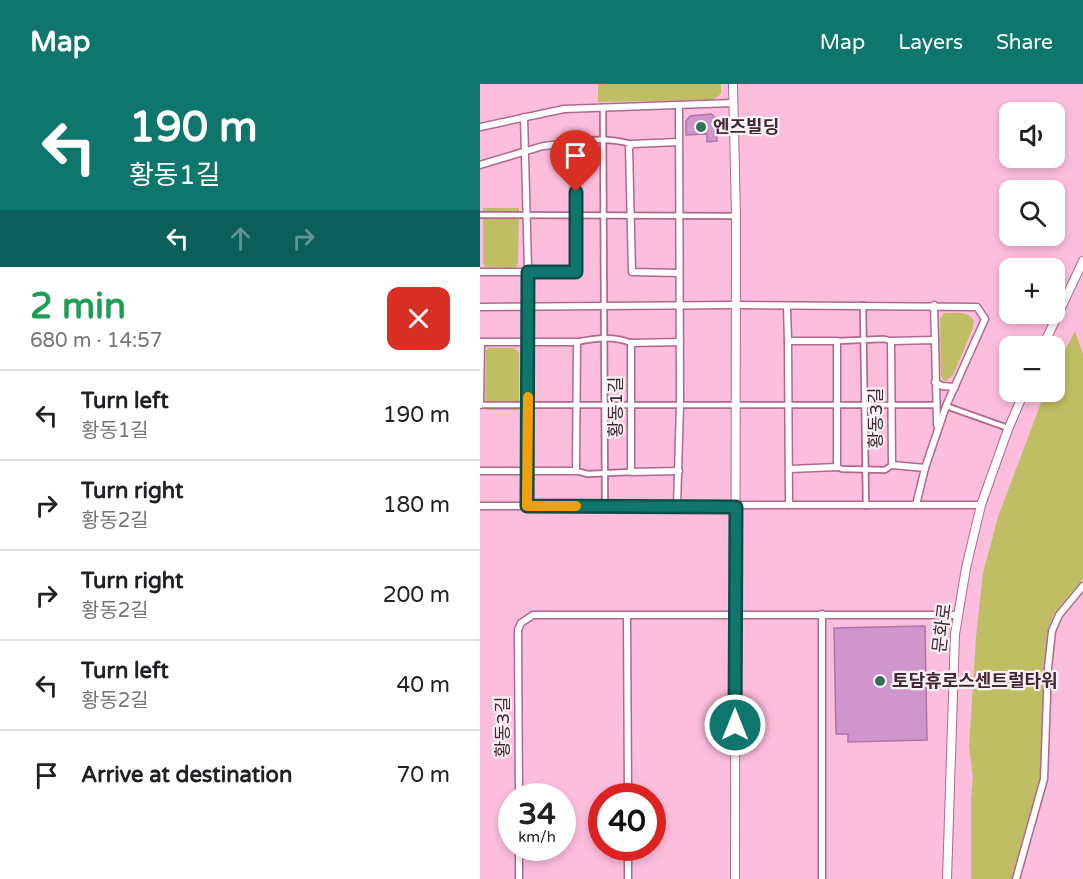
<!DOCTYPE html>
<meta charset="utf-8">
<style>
:root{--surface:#fff;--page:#f2f2f2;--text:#202124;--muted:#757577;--line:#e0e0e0;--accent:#0f766e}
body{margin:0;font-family:"Varela Round","Noto Sans KR",sans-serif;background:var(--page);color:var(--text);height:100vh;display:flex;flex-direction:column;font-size:22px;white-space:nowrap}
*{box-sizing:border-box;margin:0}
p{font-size:20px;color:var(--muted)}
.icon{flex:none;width:33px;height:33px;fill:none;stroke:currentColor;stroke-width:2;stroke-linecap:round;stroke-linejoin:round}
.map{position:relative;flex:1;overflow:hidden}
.drawer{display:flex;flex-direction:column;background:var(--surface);width:480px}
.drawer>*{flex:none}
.guide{background:#0f766e;color:#fff;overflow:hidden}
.fabs{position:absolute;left:519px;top:18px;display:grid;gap:12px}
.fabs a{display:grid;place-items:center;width:66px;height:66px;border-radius:12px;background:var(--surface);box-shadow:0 3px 9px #0003;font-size:30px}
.speed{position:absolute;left:18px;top:699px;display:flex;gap:12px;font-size:30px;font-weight:700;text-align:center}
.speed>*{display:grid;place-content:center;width:78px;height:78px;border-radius:50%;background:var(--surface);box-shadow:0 3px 9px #0003;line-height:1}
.speed small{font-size:15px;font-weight:400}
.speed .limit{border:9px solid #d22;background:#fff;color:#111}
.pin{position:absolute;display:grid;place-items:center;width:51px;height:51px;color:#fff;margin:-62px -26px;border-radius:50% 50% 50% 0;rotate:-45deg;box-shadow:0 0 6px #0007}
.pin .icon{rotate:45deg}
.me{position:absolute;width:66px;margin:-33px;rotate:0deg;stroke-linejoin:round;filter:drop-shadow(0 0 4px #0008)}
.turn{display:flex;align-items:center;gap:21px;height:126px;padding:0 30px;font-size:27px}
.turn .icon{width:78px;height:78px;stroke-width:2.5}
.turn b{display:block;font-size:42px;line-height:51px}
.lanes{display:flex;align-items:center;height:57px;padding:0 30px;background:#0003;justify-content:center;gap:30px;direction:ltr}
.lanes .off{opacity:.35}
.round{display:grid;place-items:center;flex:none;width:63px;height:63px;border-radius:12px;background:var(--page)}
.head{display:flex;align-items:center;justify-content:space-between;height:102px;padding:0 30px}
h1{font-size:36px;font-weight:800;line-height:45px;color:#1e9e55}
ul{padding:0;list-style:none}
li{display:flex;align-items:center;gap:18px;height:90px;padding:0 30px;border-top:2px solid var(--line)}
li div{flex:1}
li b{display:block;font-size:22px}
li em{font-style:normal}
header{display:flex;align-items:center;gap:36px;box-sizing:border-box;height:84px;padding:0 30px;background:var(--accent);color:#fff}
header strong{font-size:28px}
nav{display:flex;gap:33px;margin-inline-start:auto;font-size:21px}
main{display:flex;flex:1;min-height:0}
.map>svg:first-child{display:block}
</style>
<header>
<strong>Map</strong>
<nav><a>Map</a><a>Layers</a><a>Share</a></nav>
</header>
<main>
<section class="drawer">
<div class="guide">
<div class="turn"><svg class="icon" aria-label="left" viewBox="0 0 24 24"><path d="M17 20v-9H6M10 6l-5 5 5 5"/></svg><div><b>190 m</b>황동1길</div></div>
<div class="lanes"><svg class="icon" aria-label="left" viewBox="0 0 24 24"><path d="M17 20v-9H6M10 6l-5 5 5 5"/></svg><svg class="icon off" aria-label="ahead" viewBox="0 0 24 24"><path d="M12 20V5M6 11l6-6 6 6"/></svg><svg class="icon off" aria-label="right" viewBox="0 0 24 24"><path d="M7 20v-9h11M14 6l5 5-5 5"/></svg></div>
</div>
<div class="head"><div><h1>2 min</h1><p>680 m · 14:57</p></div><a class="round" style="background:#d93025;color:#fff"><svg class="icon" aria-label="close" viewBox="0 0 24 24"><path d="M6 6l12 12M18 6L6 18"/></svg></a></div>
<ul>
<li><svg class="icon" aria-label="left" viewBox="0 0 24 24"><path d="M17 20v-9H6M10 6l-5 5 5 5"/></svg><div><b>Turn left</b><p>황동1길</p></div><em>190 m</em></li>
<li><svg class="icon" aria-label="right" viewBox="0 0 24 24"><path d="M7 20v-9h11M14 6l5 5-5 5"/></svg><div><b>Turn right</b><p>황동2길</p></div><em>180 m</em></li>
<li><svg class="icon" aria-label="right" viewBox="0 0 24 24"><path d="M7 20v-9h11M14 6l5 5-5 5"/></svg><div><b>Turn right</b><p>황동2길</p></div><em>200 m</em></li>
<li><svg class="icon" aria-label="left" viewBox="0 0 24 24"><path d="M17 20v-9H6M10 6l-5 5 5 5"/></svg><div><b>Turn left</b><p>황동2길</p></div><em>40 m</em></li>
<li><svg class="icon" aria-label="arrive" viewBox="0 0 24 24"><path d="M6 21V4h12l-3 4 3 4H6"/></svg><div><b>Arrive at destination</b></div><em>70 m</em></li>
</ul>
</section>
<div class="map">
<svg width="603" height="795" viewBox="0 0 603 795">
<rect width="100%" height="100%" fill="#fdbedd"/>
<!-- green -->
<g fill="#bfbe65">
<path d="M118 0H241V10L233 16 118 18Z"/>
<path d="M3 124H39L38 178 36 184 5 183 3 178Z"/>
<path d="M464 229C476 229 488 226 494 237L493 244 473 291 466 297 463 296 461 291 460 235Z"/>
<path d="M595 247 603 271V494L596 506 573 531 567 550 562 693 533 795H491V715L493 693 489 663 496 553 503 489 518 433 565 308H574L575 286Z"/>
<path d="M8 264H34L39 269V326H5L6 267Z"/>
</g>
<!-- building -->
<g fill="#d095cd" stroke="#ac73a9" stroke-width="1.5">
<path d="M231 30 236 34 237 57 227 58V50L206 51V37L210 32Z"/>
<path d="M445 542 447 656 368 658V650H356L354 544Z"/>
</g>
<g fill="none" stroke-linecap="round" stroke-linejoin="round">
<!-- pedestrian casing -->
<g stroke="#b0688d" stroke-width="8">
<g id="pedestrian">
<path d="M123 23 125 422"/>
<path d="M93 59C113 54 132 55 152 60"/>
<path d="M0 131 256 132"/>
<path d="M383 221 386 422"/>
<path d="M357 257 404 255 411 257"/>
<path d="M97 258C114 254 135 252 151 259"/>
<path d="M0 321H456"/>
<path d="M466 322 528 344"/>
<path d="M357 383 362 385 405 386 412 381"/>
<path d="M96 387 108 390 151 388"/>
</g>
</g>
<!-- minor casing -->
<g stroke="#b0688d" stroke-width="9">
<g id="minor">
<path d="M44 33 49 222 47 422"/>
<path d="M0 43 84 25 252 19"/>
<path d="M198 58 152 60 149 64 152 188 199 189"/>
<path d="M0 81 63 62 93 59 96 61V188H0"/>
<path d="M454 221 455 256"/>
<path d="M307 222 308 257"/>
<path d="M0 223 255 221 497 223 505 235 466 322 445 384"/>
<path d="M455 298 462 302 475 303"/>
<path d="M0 321 1 258H97L96 387H0"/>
<path d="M199 387 151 388V259L200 258"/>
<path d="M309 421H436L445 384 412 381 411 257 455 256 457 341"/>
<path d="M436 421H501"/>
<path d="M0 422 309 421 308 257H357V383L310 385"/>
<path d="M197 422 200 321 199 21"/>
<path d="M342 530V795"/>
<path d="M147 532 148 712"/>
<path d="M39 712 38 546 41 539 53 531H478"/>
<path d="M39 764V795"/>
<path d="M148 764V795"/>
<path d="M536 795 564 695 568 584 572 547 579 531 603 502"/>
</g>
</g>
<!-- tertiary casing -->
<g stroke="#b0688d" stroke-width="10">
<g id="tertiary">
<path d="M253 0 256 132 255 795"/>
<path d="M563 262 603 177"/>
<path d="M467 795 475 550 486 484 501 421 527 348 544 308"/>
</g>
</g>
<!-- pedestrian -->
<use href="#pedestrian" stroke="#fff" stroke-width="4.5"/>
<!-- minor -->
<use href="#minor" stroke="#fff" stroke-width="6"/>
<!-- tertiary -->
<use href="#tertiary" stroke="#fff" stroke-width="8"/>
</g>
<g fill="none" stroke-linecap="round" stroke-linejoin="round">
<!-- route casing -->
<g stroke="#0a4d48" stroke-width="15">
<path id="route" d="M96 108V188H48L47 422 256 423 255 641"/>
</g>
<!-- route -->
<use href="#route" stroke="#0f766e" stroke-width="10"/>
<!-- slow -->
<path stroke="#f59e0b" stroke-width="10" d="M48 313 47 422H96"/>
</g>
<!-- markers -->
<g fill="#336f5a" stroke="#faf2f5" stroke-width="2">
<circle cx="221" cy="43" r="6"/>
<circle cx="400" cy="597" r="6"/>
</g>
<g text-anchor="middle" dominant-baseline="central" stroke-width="4.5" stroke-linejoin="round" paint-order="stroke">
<!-- poi labels -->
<g font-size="18" font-weight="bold" fill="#442635" stroke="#faf2f5" text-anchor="start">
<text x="233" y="43">엔즈빌딩</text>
<text x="412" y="597">토담휴로스센트럴타워</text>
</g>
<!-- street labels -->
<g font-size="18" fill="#442635" stroke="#faf2f5">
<text transform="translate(136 323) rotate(-90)">황동1길</text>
<text transform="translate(396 334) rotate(-90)">황동3길</text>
<text transform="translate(462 544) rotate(-83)">문화로</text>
<text transform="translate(23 643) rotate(-90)">황동3길</text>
</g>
</g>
</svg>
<div class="fabs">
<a><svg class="icon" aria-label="sound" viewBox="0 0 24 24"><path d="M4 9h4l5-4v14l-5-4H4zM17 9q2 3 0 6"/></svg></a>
<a><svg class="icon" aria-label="search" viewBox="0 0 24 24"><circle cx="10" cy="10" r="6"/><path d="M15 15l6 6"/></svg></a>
<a>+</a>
<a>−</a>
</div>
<div class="speed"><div>34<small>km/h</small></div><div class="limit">40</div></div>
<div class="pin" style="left:96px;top:108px;background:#d93025"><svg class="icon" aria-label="arrive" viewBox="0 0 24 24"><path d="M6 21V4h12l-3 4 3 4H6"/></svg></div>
<svg class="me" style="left:255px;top:641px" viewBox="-20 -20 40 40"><circle r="17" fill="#0f766e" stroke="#fff" stroke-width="3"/><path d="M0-11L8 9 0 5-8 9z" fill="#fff"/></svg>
</div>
</main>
